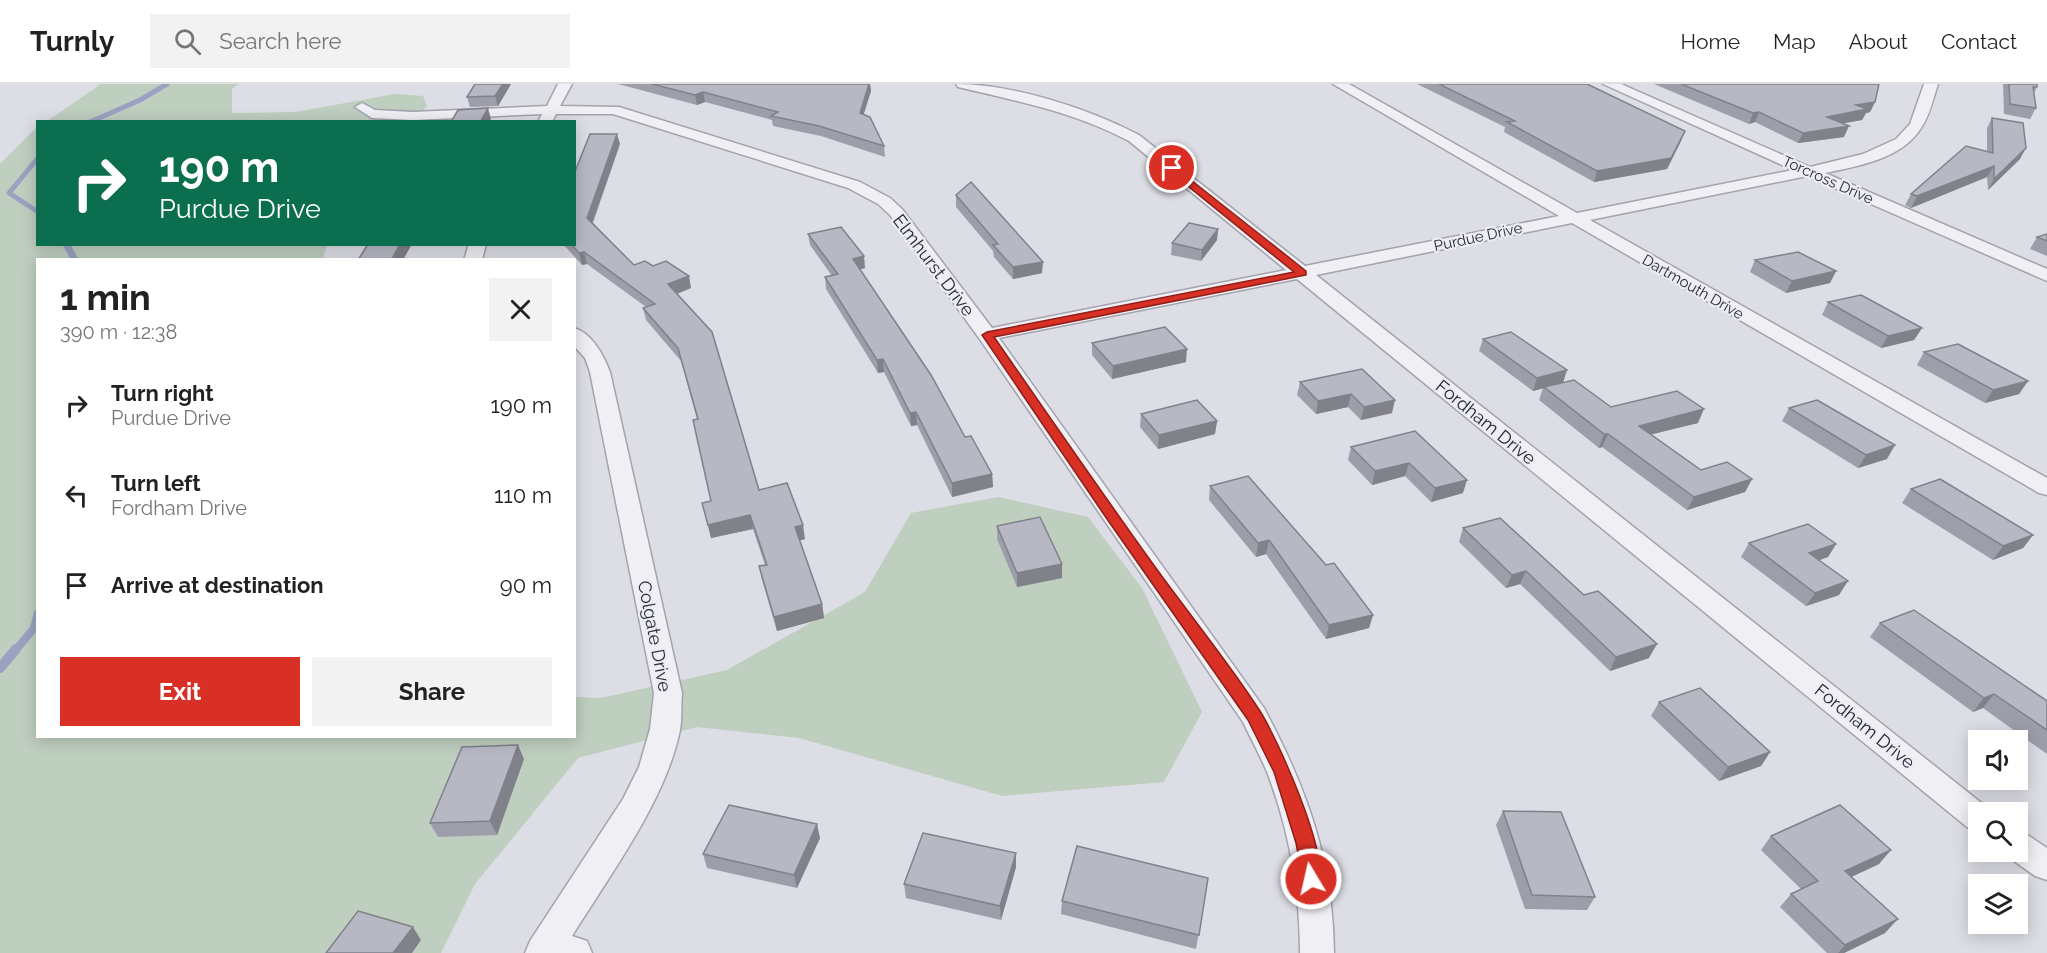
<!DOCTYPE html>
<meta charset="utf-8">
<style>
:root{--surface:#fff;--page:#f2f2f2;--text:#222;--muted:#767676;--line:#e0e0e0;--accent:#d93025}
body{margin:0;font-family:Raleway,sans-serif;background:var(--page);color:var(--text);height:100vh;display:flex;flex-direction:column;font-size:22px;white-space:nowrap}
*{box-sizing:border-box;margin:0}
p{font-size:20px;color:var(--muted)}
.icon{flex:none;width:33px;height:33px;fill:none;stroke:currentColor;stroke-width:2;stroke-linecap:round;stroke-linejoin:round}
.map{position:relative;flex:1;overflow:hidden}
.details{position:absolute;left:36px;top:174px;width:540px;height:480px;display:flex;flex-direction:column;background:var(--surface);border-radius:0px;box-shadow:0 3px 15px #0003}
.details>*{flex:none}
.guide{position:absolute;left:36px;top:36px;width:540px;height:126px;border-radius:0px;box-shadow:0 3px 15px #0003;background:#0b6e4f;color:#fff;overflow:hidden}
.tools{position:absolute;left:1968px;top:646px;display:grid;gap:12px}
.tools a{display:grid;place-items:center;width:60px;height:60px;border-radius:0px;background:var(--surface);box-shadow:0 3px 15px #0003;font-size:30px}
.pin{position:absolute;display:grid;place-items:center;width:51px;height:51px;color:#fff;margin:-26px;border:3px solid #fff;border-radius:50%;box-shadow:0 2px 6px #0007}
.me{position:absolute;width:66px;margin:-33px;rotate:351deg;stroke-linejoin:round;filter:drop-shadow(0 0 4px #0008)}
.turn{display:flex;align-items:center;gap:21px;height:126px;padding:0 24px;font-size:27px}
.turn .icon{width:78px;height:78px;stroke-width:2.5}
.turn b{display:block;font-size:42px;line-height:51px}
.round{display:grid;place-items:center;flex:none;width:63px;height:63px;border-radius:0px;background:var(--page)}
.overview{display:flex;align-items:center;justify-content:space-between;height:102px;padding:0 24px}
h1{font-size:36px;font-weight:700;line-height:45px}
.primary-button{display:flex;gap:12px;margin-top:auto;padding:12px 24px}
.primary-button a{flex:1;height:69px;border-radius:0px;background:var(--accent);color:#fff;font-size:24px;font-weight:700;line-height:69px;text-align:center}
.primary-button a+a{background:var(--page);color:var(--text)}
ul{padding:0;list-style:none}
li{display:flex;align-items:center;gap:18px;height:90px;padding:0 24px}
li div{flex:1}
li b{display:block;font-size:22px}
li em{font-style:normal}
header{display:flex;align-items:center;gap:36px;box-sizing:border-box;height:84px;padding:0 30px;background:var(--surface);border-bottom:2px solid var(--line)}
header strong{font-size:28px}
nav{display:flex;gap:33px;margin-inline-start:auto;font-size:21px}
.search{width:420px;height:54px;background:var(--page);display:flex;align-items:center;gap:15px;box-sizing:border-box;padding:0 21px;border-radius:0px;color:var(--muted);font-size:22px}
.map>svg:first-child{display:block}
</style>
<header>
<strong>Turnly</strong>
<div class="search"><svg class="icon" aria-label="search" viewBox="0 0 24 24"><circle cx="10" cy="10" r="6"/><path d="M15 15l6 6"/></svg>Search here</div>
<nav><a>Home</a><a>Map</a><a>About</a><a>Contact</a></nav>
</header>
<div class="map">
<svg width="2047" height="869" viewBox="0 0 2047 869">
<rect width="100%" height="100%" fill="#dddde5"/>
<!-- green -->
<g fill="#becebf">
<path d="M101 0H238L232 5V29L296 28 395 10 423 12 427 22 413 38H46Z"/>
<path d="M37 43 38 160 327 161 323 175 38 176V652H574L575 613 601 614 727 586 865 508 911 429 998 413 1088 433 1142 504 1202 628 1164 698 1002 712 799 654 697 643 578 674 475 800 441 869H0V80Z"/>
</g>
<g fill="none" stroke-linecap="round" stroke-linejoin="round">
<!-- stream-far3 -->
<g stroke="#9aa2c2" stroke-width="5">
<path d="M90 38 140 16 167 0"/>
<path d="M38 74 9 109 38 128"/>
</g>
<!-- stream-far2 -->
<path stroke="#9aa2c2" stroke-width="7" d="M66 160 75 176"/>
<!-- stream-far1 -->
<path stroke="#9aa2c2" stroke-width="8" d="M15 567 34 544 38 529"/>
<!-- stream -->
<path stroke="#9aa2c2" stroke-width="10" d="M0 584 16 565"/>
<!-- street casing -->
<g stroke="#a3a3ae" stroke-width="3">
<g id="street">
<path d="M558 0H572L560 22 619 23 860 98 890 114 902 125 992 244 1286 186 1129 57C1075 28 1017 17 958 3L956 0C1013 0 1089 25 1139 51L1305 182 1559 132 1333 0H1349L1577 129 1793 86 1603 0H1621L1810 83 1863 70 1896 55 1910 40 1924 0H1938C1933 15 1930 31 1921 44 1902 75 1858 82 1825 89L2047 185V197L1807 92 1590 136 2047 394V411L2039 409 1572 139 1316 191 1989 725 1991 729H1978V747L1967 743 1297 195 999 254 1264 624C1307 705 1333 776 1334 869H1300C1300 808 1289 745 1267 688 1260 671 1251 655 1243 638L979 254 890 131 878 120 848 104 613 30H556L552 38H538L542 30 413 36 372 34 355 23 362 19 375 26 413 28 547 22Z"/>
<path d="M469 160H486L482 176H464Z"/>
<path d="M574 244C592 249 604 272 610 288L682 609C681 621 682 634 680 646 666 716 610 791 572 852L587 857 592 869H525L530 857 623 715 639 683 650 645 654 609 590 288 585 274 574 262Z"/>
<path d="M2018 748 2029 752 2047 764V796L2035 792 2007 772 2005 768H2018Z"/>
</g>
</g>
<!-- street -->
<use href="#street" fill="#efeff4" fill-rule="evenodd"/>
</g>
<!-- wall -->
<g fill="#9d9ea9">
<path d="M475 0H511L498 22 470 23 467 13Z"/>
<path d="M618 0H870L871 7 863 31 884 62 885 73 821 52 773 42 772 36 705 18 697 21Z"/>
<path d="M1417 0H1587L1685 47 1681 57 1667 85 1594 98 1504 48 1505 43Z"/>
<path d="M1654 0H1879L1875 18 1870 28 1866 29 1862 36 1842 39 1844 53 1798 59 1755 38 1749 40Z"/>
<path d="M2003 0H2037V3L2034 9 2036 24 2030 35 2004 30Z"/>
<path d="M1992 34 2020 75 1988 106 1987 93 1911 124 1905 121 1911 110 1987 68V44Z"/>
<path d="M620 60 593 139 634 181 653 182 691 204 677 210 759 406 805 455 800 456 822 520 824 534 777 547 762 496 759 482 765 481 753 445 711 454 702 419 711 417 697 335 681 277 646 236 643 224 646 223 587 180 582 181 563 160H574Z"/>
<path d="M956 111 1042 189 1013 195 994 173 993 167 956 123Z"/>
<path d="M1218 145 1217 156 1201 177 1171 171 1172 159Z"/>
<path d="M808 150 865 184 860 185 965 353 992 390 993 403 952 413 917 341 911 342 884 288 878 289 826 205 825 193 832 192 810 161Z"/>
<path d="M2047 150V172L2030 165 2037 153Z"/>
<path d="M1755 176 1836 187 1830 199 1786 209 1750 188Z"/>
<path d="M1828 218 1922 244 1914 256 1881 264 1822 231Z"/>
<path d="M1483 255 1563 299 1611 323 1698 339 1651 350 1701 386 1752 395 1745 408 1687 426 1602 363 1599 364 1539 316 1543 304 1533 307 1479 267Z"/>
<path d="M1092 259 1186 278 1112 295 1092 271Z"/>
<path d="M1924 268 2028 297 2019 310 1985 319 1917 281Z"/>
<path d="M1362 285 1392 329 1361 336 1348 323 1316 330 1297 311 1300 298Z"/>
<path d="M1789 324 1887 375 1858 384 1782 337Z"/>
<path d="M1141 330 1217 337 1215 350 1158 365 1140 343Z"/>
<path d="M1415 347 1463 409 1431 418 1405 392 1372 401 1348 376 1351 363Z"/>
<path d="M1210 402 1326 481 1373 531 1369 544 1326 555 1266 470 1256 473 1209 416Z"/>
<path d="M1911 405 2033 451 2023 464 1993 476 1902 419Z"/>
<path d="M997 442 1062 480V494L1017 503 997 455Z"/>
<path d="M1463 444 1584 511 1649 574 1610 587 1520 500 1506 504 1459 458Z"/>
<path d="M1749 459 1836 460 1828 473 1819 476 1839 511 1806 522 1741 473Z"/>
<path d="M1880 539 2047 617V670L1983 624 1973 628 1870 553Z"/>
<path d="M1659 618 1770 668 1761 682 1719 697 1651 632Z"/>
<path d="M524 675 497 751 438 753 430 739Z"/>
<path d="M1503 727 1595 813 1587 826 1525 825 1496 741Z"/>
<path d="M1771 752 1879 780 1851 793 1885 849 1844 869H1827L1780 823 1791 810 1801 805 1761 766Z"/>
<path d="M820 754 797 804 707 784 703 770Z"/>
<path d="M1016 783 1001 836 906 814 904 800Z"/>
<path d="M1208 794 1196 865 1061 830 1062 817Z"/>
</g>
<!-- shaded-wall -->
<g fill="#808189">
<path d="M503 0H511L498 22 495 12Z"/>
<path d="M869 0H870L871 7 861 39 860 29Z"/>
<path d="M703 8 705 18 697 21 695 11Z"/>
<path d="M1875 18 1870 28 1866 29 1862 36 1823 43 1827 33 1856 21Z"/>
<path d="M488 24 491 35 489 38H480Z"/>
<path d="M1759 28 1755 38 1749 40 1753 29Z"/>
<path d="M1849 42 1844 53 1798 59 1803 49Z"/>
<path d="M1685 47 1681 57 1667 85 1594 98 1597 87Z"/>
<path d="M617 50 620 60 590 145 587 134Z"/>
<path d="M2026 64 2020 75 1988 106 1994 95Z"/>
<path d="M1994 82 1987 93 1911 124 1917 112Z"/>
<path d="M1218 145 1217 156 1201 177 1202 166Z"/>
<path d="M400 160H412L403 176H392Z"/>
<path d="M584 168 587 180 582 181 579 169Z"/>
<path d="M864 172 865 184 854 187 853 175Z"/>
<path d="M1043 178 1042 189 1013 195V183Z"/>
<path d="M1836 187 1830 199 1786 209 1792 197Z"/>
<path d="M689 192 691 204 671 212 668 200Z"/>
<path d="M1922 244 1914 256 1881 264 1888 252Z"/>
<path d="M1187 265 1186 278 1112 295 1113 282Z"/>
<path d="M883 275 884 288 878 289 877 276Z"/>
<path d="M1567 286 1563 299 1533 307 1537 294Z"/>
<path d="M2028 297 2019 310 1985 319 1993 306Z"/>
<path d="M1351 310 1348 323 1316 330 1318 317Z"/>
<path d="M1395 316 1392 329 1361 336 1364 323Z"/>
<path d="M1704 325 1698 339 1633 355 1639 342Z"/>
<path d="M916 328 917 341 911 342 910 329Z"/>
<path d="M1217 337 1215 350 1158 365 1159 351Z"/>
<path d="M1604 350H1608L1602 363 1599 364Z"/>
<path d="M1895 361 1887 375 1858 384 1866 371Z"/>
<path d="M1409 379 1405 392 1372 401 1375 387Z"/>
<path d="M992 390 993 403 952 413V399Z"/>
<path d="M1752 395 1745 408 1687 426 1694 413Z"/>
<path d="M1467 396 1463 409 1431 418 1435 404Z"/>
<path d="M750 431 753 445 711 454 708 441Z"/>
<path d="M803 441 805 455 798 457 795 443Z"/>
<path d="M2033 451 2023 464 1993 476 2003 462Z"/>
<path d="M1269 456 1266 470 1256 473 1258 459Z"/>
<path d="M1836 460 1828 473 1800 483 1809 469Z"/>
<path d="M1062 480V494L1017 503V489Z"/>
<path d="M1526 487 1520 500 1506 504 1512 491Z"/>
<path d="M1848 497 1839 511 1806 522 1815 509Z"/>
<path d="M822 520 824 534 777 547 774 533Z"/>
<path d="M1373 531 1369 544 1326 555 1329 541Z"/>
<path d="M1657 560 1649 574 1610 587 1616 573Z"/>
<path d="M1994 610 1983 624 1973 628 1984 614Z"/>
<path d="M518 661 524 675 497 751 490 737Z"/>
<path d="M1770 668 1761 682 1719 697 1728 683Z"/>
<path d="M817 740 820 754 797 804 794 791Z"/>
<path d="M1891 766 1879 780 1834 801 1845 787Z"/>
<path d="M1016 769V783L1001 836 1000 822Z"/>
<path d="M1898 835 1885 849 1844 869H1838L1845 861Z"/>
<path d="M413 843 421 856 412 869H393Z"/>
</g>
<!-- building -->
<g fill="#b7b8c4" stroke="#808189" stroke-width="1.5">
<path d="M475 0H503L495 12 467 13Z"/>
<path d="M652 0H869L860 29 870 33 884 62 819 42 771 32 778 28 703 8 695 11Z"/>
<path d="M1439 0H1587L1685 47 1671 74 1597 87 1507 38 1515 37Z"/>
<path d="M1681 0H1879L1875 18 1856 21 1867 25 1827 33 1849 42 1803 49 1759 28 1753 29Z"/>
<path d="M2009 0H2037V3H2033L2036 24 2010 20Z"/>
<path d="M488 24 480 38H451L458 26Z"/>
<path d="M1992 34 2023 39 2026 64 1994 95V82L1917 112 1911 110 1966 62 1993 69Z"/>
<path d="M590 50H617L587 134 634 181 645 177 653 182 666 177 689 192 668 200 712 248 759 406 787 399 803 441 795 443 822 520 774 533 759 482 767 481 750 431 708 441 702 419 711 417 693 336 698 335 678 264 643 224 655 220 584 168 579 169 571 160H574V90Z"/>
<path d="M971 98 1043 178 1013 183 993 161 998 160 956 111Z"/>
<path d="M1189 139 1218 145 1202 166 1172 159Z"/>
<path d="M841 143 864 172 853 175 931 291 965 353 971 352 992 390 952 399 916 328 910 329 883 275 877 276 825 193 838 190 808 150Z"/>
<path d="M2047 150V157L2037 153Z"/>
<path d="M368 160H400L392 175V176H358Z"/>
<path d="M1798 168 1836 187 1792 197 1755 176Z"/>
<path d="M1861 211 1922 244 1888 252 1828 218Z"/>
<path d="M1165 243 1187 265 1113 282 1092 259Z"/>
<path d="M1511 248 1567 286 1537 294 1483 255Z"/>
<path d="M1958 260 2028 297 1993 306 1924 268Z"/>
<path d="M1362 285 1395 316 1364 323 1351 310 1318 317 1300 298Z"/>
<path d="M1574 296 1611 323 1677 307 1704 325 1639 342 1701 386 1727 378 1752 395 1694 413 1608 350H1604L1544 303Z"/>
<path d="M1197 316 1217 337 1159 351 1141 330Z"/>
<path d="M1817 316 1895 361 1866 371 1789 324Z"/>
<path d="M1415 347 1467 396 1435 404 1409 379 1375 387 1351 363Z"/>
<path d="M1248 392 1326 481 1334 479 1373 531 1329 541 1269 456 1258 459 1210 402Z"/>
<path d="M1940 395 2033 451 2003 462 1911 405Z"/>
<path d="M1040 433 1062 480 1017 489 997 442Z"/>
<path d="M1500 434 1584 511 1598 507 1657 560 1616 573 1526 487 1512 491 1463 444Z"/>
<path d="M1808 440 1836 460 1809 469 1848 497 1815 509 1749 459Z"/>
<path d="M1914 526 2047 617V646L1994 610 1984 614 1880 539Z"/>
<path d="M1700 604 1770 668 1728 683 1659 618Z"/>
<path d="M518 661 490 737 430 739 462 663Z"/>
<path d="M729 721 817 740 794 791 703 770Z"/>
<path d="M1840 721 1891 766 1845 787 1898 835 1845 861 1791 810 1818 797 1771 752Z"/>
<path d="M1503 727 1561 728 1595 813 1532 811Z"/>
<path d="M923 749 1016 769 1000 822 904 800Z"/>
<path d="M1077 762 1208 794 1199 851 1062 817Z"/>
<path d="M358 827 413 843 393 869H326Z"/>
</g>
<!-- route -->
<path fill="#d93025" stroke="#8d1f18" stroke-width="1.5" d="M1172 81 1306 187V191L994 253C1047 329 1099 405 1153 480 1188 529 1227 576 1260 627 1277 654 1331 773 1318 801L1311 803 1304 801 1296 759 1274 688 1248 636 1107 435 982 251 987 248 1294 188 1168 86 1167 84Z"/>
<g text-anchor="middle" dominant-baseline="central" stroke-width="4.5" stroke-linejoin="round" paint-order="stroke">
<!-- far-street labels -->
<g font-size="15" fill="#28293a" stroke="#ececf3">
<text transform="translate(1828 96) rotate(24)">Torcross Drive</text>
<text transform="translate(1478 153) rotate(-12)">Purdue Drive</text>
<text transform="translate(1693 203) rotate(30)">Dartmouth Drive</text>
</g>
<!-- street labels -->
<g font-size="18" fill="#28293a" stroke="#ececf3">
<text transform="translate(934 181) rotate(53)">Elmhurst Drive</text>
<text transform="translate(1486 338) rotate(39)">Fordham Drive</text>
<text transform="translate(655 552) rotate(79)">Colgate Drive</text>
<text transform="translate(1865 642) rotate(39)">Fordham Drive</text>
</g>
</g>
</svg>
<div class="tools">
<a><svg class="icon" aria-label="sound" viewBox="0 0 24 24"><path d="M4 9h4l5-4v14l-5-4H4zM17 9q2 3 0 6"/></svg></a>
<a><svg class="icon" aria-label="search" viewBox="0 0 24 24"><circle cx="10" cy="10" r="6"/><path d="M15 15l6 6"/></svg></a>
<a><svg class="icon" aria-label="layers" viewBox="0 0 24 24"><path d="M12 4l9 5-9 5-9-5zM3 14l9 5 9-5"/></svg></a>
</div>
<div class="pin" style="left:1172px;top:84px;background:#d93025"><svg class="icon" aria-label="arrive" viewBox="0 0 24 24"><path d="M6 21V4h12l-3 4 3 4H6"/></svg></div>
<svg class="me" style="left:1311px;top:795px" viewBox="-20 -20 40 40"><circle r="17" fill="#d93025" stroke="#fff" stroke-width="3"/><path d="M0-11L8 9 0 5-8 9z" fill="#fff"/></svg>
<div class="guide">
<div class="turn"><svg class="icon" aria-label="right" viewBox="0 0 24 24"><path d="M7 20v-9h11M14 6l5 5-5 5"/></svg><div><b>190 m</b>Purdue Drive</div></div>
</div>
<section class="details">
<div class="overview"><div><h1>1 min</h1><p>390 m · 12:38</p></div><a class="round"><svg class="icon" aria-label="close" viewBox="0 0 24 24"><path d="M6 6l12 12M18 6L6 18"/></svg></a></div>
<ul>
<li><svg class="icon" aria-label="right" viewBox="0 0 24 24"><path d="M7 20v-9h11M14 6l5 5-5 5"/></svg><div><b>Turn right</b><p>Purdue Drive</p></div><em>190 m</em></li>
<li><svg class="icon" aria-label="left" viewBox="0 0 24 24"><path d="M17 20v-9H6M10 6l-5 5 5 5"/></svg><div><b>Turn left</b><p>Fordham Drive</p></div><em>110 m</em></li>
<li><svg class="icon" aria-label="arrive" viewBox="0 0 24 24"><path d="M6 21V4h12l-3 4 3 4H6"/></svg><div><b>Arrive at destination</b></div><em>90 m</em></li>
</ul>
<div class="primary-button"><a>Exit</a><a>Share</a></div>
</section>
</div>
